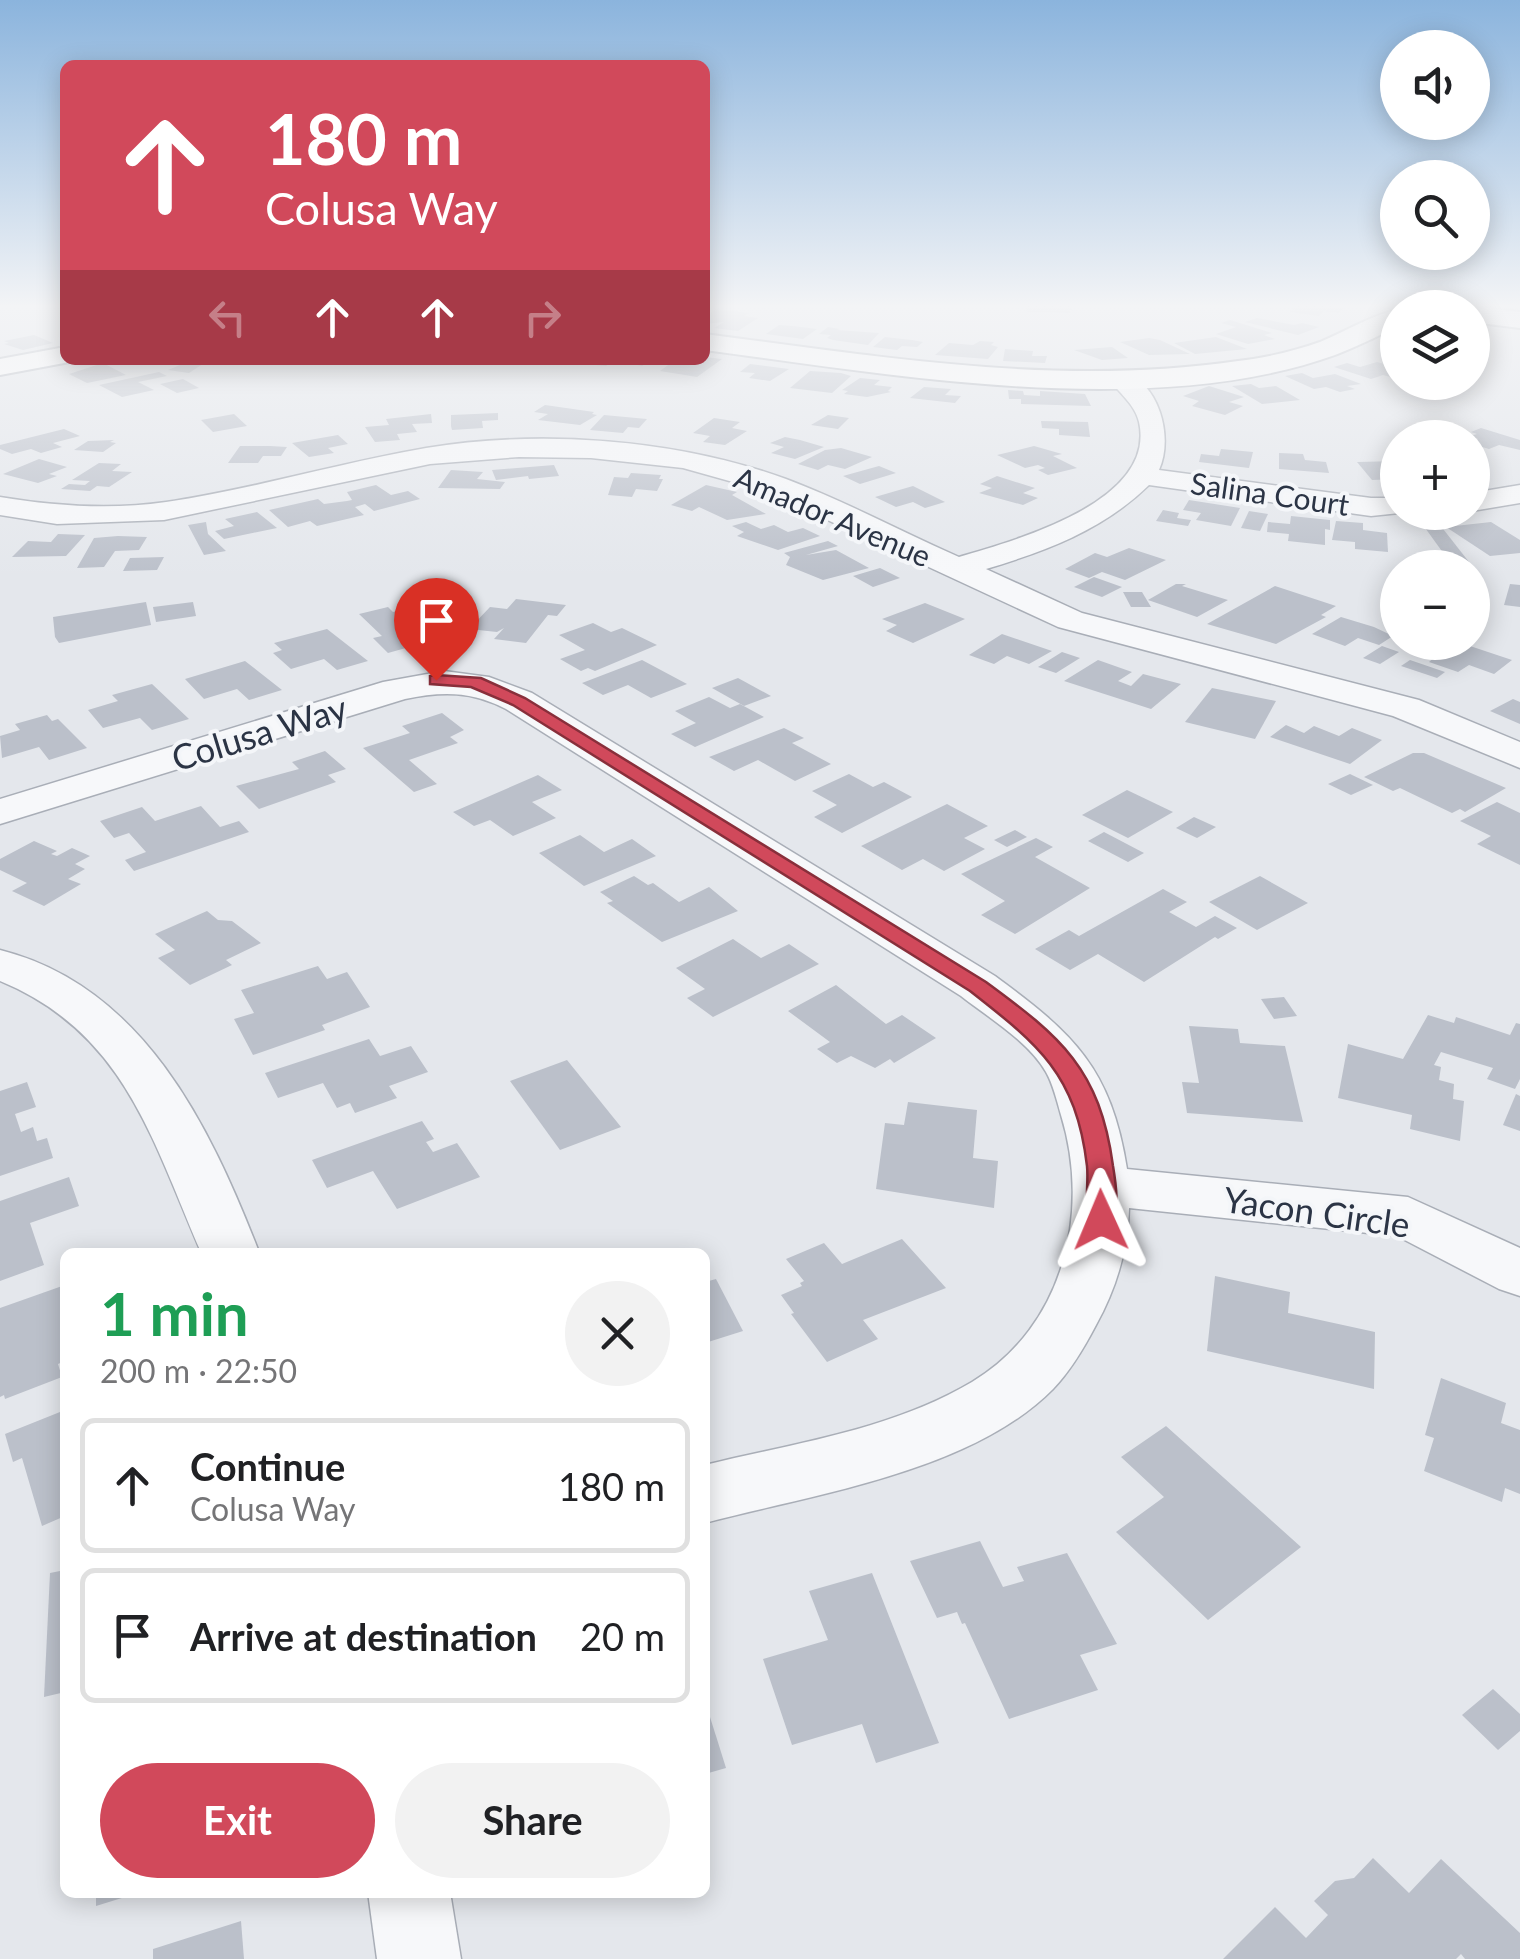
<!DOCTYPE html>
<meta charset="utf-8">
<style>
:root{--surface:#fff;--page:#f2f2f2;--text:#202124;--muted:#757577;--line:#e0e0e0;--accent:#d1495b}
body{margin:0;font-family:Lato,sans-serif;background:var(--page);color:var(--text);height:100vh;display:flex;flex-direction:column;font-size:38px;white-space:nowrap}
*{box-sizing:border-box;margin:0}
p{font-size:32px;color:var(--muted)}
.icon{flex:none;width:55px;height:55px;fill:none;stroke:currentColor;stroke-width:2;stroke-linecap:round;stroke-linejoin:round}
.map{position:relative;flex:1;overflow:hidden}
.sheet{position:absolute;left:60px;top:1248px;width:650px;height:650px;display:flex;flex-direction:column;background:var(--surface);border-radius:15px;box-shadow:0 5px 25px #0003}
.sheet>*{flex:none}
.hud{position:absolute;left:60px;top:60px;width:650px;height:305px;border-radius:15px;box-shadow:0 5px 25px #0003;background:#d1495b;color:#fff;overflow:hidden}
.controls{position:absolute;left:1380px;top:30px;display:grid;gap:20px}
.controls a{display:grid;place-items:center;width:110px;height:110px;border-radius:50%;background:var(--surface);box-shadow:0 5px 25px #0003;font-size:50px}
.pin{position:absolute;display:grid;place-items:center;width:85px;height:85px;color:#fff;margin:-102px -42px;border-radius:50% 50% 50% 0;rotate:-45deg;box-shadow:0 0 10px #0007}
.pin .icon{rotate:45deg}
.me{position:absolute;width:110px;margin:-55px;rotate:359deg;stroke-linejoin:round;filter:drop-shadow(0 0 8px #0008)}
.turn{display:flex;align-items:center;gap:35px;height:210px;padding:0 40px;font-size:45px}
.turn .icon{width:130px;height:130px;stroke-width:2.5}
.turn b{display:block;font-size:70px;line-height:85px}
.lanes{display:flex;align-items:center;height:95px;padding:0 40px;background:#0003;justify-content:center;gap:50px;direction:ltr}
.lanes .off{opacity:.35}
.round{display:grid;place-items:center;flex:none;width:105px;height:105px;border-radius:52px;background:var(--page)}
.headline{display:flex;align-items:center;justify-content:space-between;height:170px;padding:0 40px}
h1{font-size:60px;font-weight:700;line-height:75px;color:#1e9e55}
.button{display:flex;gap:20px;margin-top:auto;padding:20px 40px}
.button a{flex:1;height:115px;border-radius:60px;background:var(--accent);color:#fff;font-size:40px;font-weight:700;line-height:115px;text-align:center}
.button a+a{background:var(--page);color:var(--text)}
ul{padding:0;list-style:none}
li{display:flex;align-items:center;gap:30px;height:135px;margin:0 20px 15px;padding:0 20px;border:5px solid var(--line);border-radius:15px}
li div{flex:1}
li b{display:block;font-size:38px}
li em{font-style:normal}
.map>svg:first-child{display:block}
</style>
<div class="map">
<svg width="1520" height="1959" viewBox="0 0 1520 1959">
<rect width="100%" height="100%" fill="#e4e7ec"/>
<!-- building -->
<g fill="#bbc0ca">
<path d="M1022 304H1067L1073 310H1069L1071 313 1028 312Z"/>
<path d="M1297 304 1327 305 1343 308 1339 313 1323 311 1319 316 1290 312Z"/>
<path d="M716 309 749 313 744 316 758 318 738 331 714 328 724 322 705 324V316Z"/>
<path d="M1257 318 1294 325 1302 323 1319 327 1298 335 1245 322Z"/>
<path d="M1230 320 1272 333 1264 335 1275 339 1248 344 1216 334 1236 327 1221 323Z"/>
<path d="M779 325 793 326 817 329 803 339 766 334Z"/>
<path d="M828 327 840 329 837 330 879 333 868 345 833 340 827 338 831 335 819 334Z"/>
<path d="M34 335 53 343 23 350 4 344 9 343 4 341Z"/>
<path d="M885 337 912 340 923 342 917 347 902 346 897 350 873 347Z"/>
<path d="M1216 337 1247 349 1195 354 1174 343Z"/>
<path d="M1149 338 1160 340 1190 354 1149 355 1120 342Z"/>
<path d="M980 341 994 342 991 345 998 347 988 359 935 355 949 343 973 345Z"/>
<path d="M1112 347 1128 358 1102 360 1074 350Z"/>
<path d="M1005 349 1033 351 1032 356H1047L1045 363 1003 361Z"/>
<path d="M705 357 722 359 697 377 660 371 675 360 697 362Z"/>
<path d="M192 360H209L189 373 168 370Z"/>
<path d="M592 360H652L642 366 615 360 606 366 585 364Z"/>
<path d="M1377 362 1398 368V379L1383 375 1371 379 1334 367 1347 363 1360 367Z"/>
<path d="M103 363 126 375 87 383 69 374Z"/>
<path d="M750 364 789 369 770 381 749 378 755 373 740 372Z"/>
<path d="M810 371 841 373 851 376 832 393 790 388Z"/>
<path d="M159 372 167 376 138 382 154 390 122 397 99 385Z"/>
<path d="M1302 373 1313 378 1335 374 1361 384 1347 386 1355 389 1340 392 1326 387 1314 389 1285 376Z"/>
<path d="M860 378 880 380 874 385 892 387 888 391 891 392 867 397 844 394 848 391 842 390Z"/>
<path d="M183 379 199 388 177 393 160 384Z"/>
<path d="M1251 384 1259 388 1276 386 1300 400 1262 404 1232 386Z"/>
<path d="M1209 386 1244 397 1229 402 1243 406 1225 415 1192 406 1199 401 1183 396Z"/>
<path d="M924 387 951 389 945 395 961 396 955 403 910 398Z"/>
<path d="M1008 390 1023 391 1024 395 1040 396V391L1085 394 1091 406 1021 404V399H1009Z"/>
<path d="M545 405 594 412 592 414 597 415 580 425 538 420 548 414 534 412Z"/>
<path d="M498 413V420L482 421 483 428 452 430 451 426V415Z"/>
<path d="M234 414 247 426 213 432 201 420Z"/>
<path d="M431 414 432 423 412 424 417 432 397 434 400 440 375 442 365 427 389 425 386 419Z"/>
<path d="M604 415 647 419 639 428 628 427 623 433 590 430Z"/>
<path d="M828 415 849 418 838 429 811 425Z"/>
<path d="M714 418 740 422 732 428 747 431 725 445 703 442 710 436 693 433Z"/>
<path d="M1041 421 1088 422 1090 437 1059 435V429L1042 428Z"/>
<path d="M1481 428 1520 440V450L1499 445 1489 449 1472 444 1478 439 1470 436 1477 434 1471 432Z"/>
<path d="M64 429 80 436 53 443 62 447 41 453 31 449 12 454 0 449V445Z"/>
<path d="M338 435 348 444 328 448 334 453 309 457 292 443Z"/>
<path d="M785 437 800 440 824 447 795 459 771 453 784 447 770 443Z"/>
<path d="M114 440 110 442 116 443 103 452 74 450 88 441Z"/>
<path d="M240 446H270L287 447 281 456H263L258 463H228Z"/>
<path d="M1034 446 1062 454 1053 456 1077 468 1048 475 1038 470 1045 468 1038 465 1025 468 997 455Z"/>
<path d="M841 448 872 457 845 469 828 465 818 470 798 464 825 450Z"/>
<path d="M1221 449 1253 452 1249 468 1199 462 1201 454 1219 456Z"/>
<path d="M1279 453 1303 454 1305 460 1326 462 1329 473 1279 469Z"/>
<path d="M39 459 67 467 49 474 57 476 38 483 3 474Z"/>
<path d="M1398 461V479L1372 480 1357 462Z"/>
<path d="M99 463 121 464 112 471 132 472 109 487 97 486 90 491 61 489 69 484 85 485 90 481 72 480Z"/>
<path d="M554 465 559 476 529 479 528 476 496 480 492 470Z"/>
<path d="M879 466 896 473 860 484 843 476Z"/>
<path d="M451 470 483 472 477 479 505 482 500 489 438 488Z"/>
<path d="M631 473 661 475 659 479H663L657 491 636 489 632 497 608 495 614 477 628 478Z"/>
<path d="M997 476 1035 488 1023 493 1038 498 1023 505 979 493 992 488 980 484Z"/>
<path d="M376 485 391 495 408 491 420 499 374 511 365 504 355 507 364 515 317 526 310 521 288 527 269 510 318 499 324 504 347 501 352 500 347 492Z"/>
<path d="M706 485 737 492 732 495 766 514 727 520 699 507 692 511 671 505Z"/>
<path d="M913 486 945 502 925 508 913 502 896 507 875 497Z"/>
<path d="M1189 500 1240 508 1231 526 1196 520 1201 513 1183 510Z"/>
<path d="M1163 510 1179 513 1177 518 1191 520 1188 526 1156 521Z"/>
<path d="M1249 511 1268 514 1260 531 1241 528Z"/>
<path d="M257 512 277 528 224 539 215 531 234 526 225 519Z"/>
<path d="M1291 516 1330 520V530L1325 529V545L1288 541 1289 534 1267 532 1268 522 1290 524Z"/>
<path d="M1336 521 1363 523V530L1387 533 1388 552 1355 549V542L1332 540Z"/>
<path d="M206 522 208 534 226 551 204 555 188 525Z"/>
<path d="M746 522 761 529 774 525 788 532 803 528 820 536 778 550 737 536 744 532 732 526Z"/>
<path d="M1491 522 1520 540V553L1490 556 1446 527Z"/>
<path d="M1423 525H1440L1469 562 1449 561Z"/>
<path d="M58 534 85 535 66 556 12 557 28 541 51 542Z"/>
<path d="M118 536 147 537 139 550 115 551 104 567 77 568 94 538Z"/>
<path d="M828 541 838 546 806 555 836 550 869 568 823 580 786 565 790 557 784 553Z"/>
<path d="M1129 548 1166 560 1125 580 1102 572 1089 578 1065 569 1095 553 1107 557Z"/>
<path d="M164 557 157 570 123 571 130 558Z"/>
<path d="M880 568 900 578 873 587 853 576Z"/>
<path d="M1094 577 1122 587 1102 597 1074 587Z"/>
<path d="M1176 584H1186L1182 586 1228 600 1197 617 1148 600Z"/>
<path d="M1510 584 1520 585V607L1504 605Z"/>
<path d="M1275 586 1336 606 1321 615 1326 617 1276 644 1207 624Z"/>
<path d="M1123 592H1142L1151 607H1131Z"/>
<path d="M516 599 566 605 557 616 548 615 526 643 494 639 504 628 497 632 469 629 490 607 507 609Z"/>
<path d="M146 602 151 625 59 643 55 637 53 617Z"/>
<path d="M193 602 196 616 156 622 153 607Z"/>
<path d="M925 603 965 619 913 643 886 631 897 625 882 619Z"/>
<path d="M426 604 449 623 408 633 420 644 388 653 373 638 382 636 359 614 388 607 393 612Z"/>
<path d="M1341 617 1374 627 1393 636 1379 645 1358 638 1345 646 1312 634Z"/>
<path d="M593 623 611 632 622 628 657 645 595 671 588 668 581 671 560 659 585 650 559 635Z"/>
<path d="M327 629 368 661 337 670 324 659 291 669 273 653 282 650 274 643Z"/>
<path d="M1002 634 1052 651 1029 664 1007 656 994 664 969 655Z"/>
<path d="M1452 642H1458L1512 660 1494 674 1469 665 1458 672 1429 662Z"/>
<path d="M1382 646 1399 652 1380 664 1363 658Z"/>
<path d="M1062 652 1080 658 1056 673 1038 667Z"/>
<path d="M642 660 687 684 651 698 628 685 603 695 582 683Z"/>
<path d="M1098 660 1132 672 1118 681 1131 686 1143 674 1181 684 1151 709 1064 681Z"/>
<path d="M1410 660 1445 672 1437 678 1401 666Z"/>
<path d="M245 661 282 690 249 700 237 689 204 699 185 679Z"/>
<path d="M738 678 771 696 744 706 712 688Z"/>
<path d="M152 684 189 719 152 730 140 718 103 728 88 710 118 701 112 695Z"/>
<path d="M1212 688 1276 701 1255 739 1185 722Z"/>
<path d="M709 697 730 708 740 704 764 717 695 747 671 734 696 723 675 711Z"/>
<path d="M1513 699 1520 702V724L1490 711Z"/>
<path d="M442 713 464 730 450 737 458 743 409 760 437 784 414 792 363 748 410 733 402 726Z"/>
<path d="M47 715 52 721 58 719 87 748 49 760 39 747 2 758 0 736 20 730 15 724Z"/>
<path d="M1286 725 1304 733 1314 726 1339 736 1352 728 1382 740 1350 764 1270 737Z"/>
<path d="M784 728 804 738 792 743 831 764 795 781 758 760 734 771 709 757Z"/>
<path d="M325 751 346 769 328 775 336 782 259 809 236 786 299 769 292 762Z"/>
<path d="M1413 753H1424L1506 788 1465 812 1460 809 1452 813 1400 788 1393 791 1364 777Z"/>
<path d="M849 774 873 787 884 782 912 797 842 833 814 817 837 805 812 791Z"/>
<path d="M1350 774 1373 785 1351 795 1328 784Z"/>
<path d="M538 775 562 790 532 802 556 818 513 836 490 820 474 826 453 812Z"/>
<path d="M1127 790 1173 812 1128 838 1082 815Z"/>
<path d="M1497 802 1520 813V865L1477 844 1491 836 1460 821Z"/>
<path d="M947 804 988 826 964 838 985 849 944 871 923 859 902 870 861 846Z"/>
<path d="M201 806 220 827 239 821 249 832 134 871 125 860 146 852 129 833 114 838 100 821 142 807 155 821Z"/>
<path d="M1194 817 1216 827 1197 838 1176 828Z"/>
<path d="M1015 830 1027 837 1007 847 994 840Z"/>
<path d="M1104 832 1144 853 1128 862 1088 841Z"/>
<path d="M580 835 604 852 632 839 656 856 584 886 539 853Z"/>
<path d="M1036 838 1053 847 1035 857 1090 888 1015 934 981 915 1005 901 961 874Z"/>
<path d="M34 841 57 851 51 854 57 856 72 848 90 856 75 864 85 869 68 879 81 884 44 906 12 891 27 883 0 870V859Z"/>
<path d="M634 876 648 885 653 883 679 902 709 887 738 911 662 942 607 903 613 901 600 892Z"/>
<path d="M1260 876 1308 903 1257 930 1209 902Z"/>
<path d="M1163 889 1187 902 1169 912 1196 927 1215 916 1237 928 1218 939 1215 937 1144 982 1098 954 1070 970 1035 949 1069 930 1079 936Z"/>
<path d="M207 911 218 920 232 921 261 943 226 960 232 965 190 985 158 958 175 950 155 934Z"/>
<path d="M733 939 761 958 789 944 819 964 713 1017 687 998 705 989 676 968Z"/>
<path d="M318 966 327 979 347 972 370 1007 322 1025 325 1030 253 1055 234 1019 254 1013 241 990Z"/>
<path d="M836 985 886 1024 902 1015 936 1038 894 1063 890 1059 875 1068 851 1056 837 1063 817 1049 830 1042 788 1011Z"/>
<path d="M1284 997 1297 1016 1274 1019 1261 999Z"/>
<path d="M1428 1015 1454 1023 1456 1017 1510 1035 1516 1023 1520 1024V1079L1515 1089 1487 1079 1493 1068 1441 1052 1434 1065 1441 1067 1439 1080 1454 1084 1453 1099 1464 1101 1460 1141 1410 1129 1412 1115 1338 1098 1348 1044 1403 1059Z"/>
<path d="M1189 1026 1238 1029 1240 1043 1285 1046 1303 1122 1187 1113 1182 1082 1199 1083Z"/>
<path d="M369 1039 380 1056 411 1046 428 1072 389 1086 397 1098 355 1113 350 1103 337 1108 323 1083 278 1098 265 1073Z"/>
<path d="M567 1060 621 1127 560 1150 510 1081Z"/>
<path d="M27 1082 36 1107 15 1114 21 1132 33 1127 37 1141 47 1138 53 1158 0 1176V1091Z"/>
<path d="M1516 1094 1520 1096V1131L1503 1125Z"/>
<path d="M908 1102 977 1110 973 1158 998 1161 994 1208 876 1189 885 1123 904 1125Z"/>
<path d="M422 1121 434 1139 426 1142 433 1152 457 1143 480 1177 397 1209 373 1171 327 1188 312 1160Z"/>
<path d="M69 1177 79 1206 30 1223 44 1265 0 1281V1201Z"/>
<path d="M902 1239 946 1288 863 1320 878 1339 827 1362 791 1314 794 1313 781 1295 802 1286 800 1283 804 1281 786 1259 824 1243 842 1264Z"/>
<path d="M1215 1276 1290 1292 1288 1313 1375 1332 1374 1389 1207 1351Z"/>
<path d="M716 1279 743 1331 705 1343V1282Z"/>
<path d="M65 1285V1361L58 1364 62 1377 5 1399 4 1395 0 1397V1308Z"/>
<path d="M1441 1378 1506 1403 1501 1423 1520 1430V1494L1505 1488 1502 1502 1424 1471 1434 1438 1425 1435Z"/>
<path d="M65 1410V1516L42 1526 22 1458 13 1462 5 1434Z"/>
<path d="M1166 1426 1301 1547 1208 1620 1116 1532 1164 1497 1121 1457Z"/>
<path d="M980 1541 1003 1587 1024 1581 1017 1567 1067 1553 1117 1644 1080 1655 1098 1690 1009 1719 965 1623 962 1624 957 1612 937 1618 910 1561Z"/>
<path d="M65 1570V1692L44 1697 50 1573Z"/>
<path d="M872 1573 939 1743 876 1763 862 1724 792 1745 763 1659 828 1640 809 1591Z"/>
<path d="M1493 1689 1520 1714V1731L1498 1750 1462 1715Z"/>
<path d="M705 1701 726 1768 705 1774Z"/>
<path d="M1373 1858 1409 1893 1441 1859 1520 1933V1959H1465L1461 1954 1456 1959H1223L1275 1907 1306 1938 1328 1915 1314 1901 1335 1881 1354 1878Z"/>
<path d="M96 1892H138V1893L96 1906Z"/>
<path d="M241 1921 244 1959H153V1949Z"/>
</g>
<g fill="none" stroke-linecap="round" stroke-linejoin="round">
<!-- street casing -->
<g stroke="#a9aeb7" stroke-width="3">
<g id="street">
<path d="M1120 371C1159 380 1174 437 1159 470L1371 498H1398V512H1409L1371 516 1149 485C1103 530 1046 551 986 569L1082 613 1419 700 1520 742V768L1393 716 1058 627 765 491 683 468 591 458 519 457 430 464 164 520 57 524 0 515V497C54 506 111 510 166 502 254 489 339 463 426 448 541 429 677 439 786 479 845 501 902 532 959 557 1016 540 1157 502 1139 422 1135 404 1118 392 1108 378Z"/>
<path d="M1520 485V503L1472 511V493Z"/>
<path d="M444 671 489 677 532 693 995 976C1074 1034 1111 1068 1127 1169L1408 1197 1520 1248V1296L1499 1289 1397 1236 1129 1208C1128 1250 1116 1289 1096 1325 1084 1348 1071 1370 1053 1389 971 1472 814 1494 705 1523V1465C795 1443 891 1430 972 1382 1064 1327 1091 1212 1061 1115 1057 1101 1053 1084 1046 1072 1028 1041 989 1018 961 996L506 709C472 691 442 691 405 699L0 824V799L383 682Z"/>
<path d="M0 950C143 986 210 1126 259 1252H201C152 1139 124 1032 0 981Z"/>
<path d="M368 1892H450L461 1959H377Z"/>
</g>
</g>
<!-- secondary casing -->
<g stroke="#a9aeb7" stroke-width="4">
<g id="secondary">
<path d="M1472 306 1520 312V328L1472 322V308H1467Z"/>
<path d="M1398 309V327C1377 336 1356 347 1335 355 1152 421 894 375 705 350V334C881 357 1061 387 1238 361 1264 358 1295 351 1320 342 1346 331 1371 316 1398 309Z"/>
<path d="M65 347V360L75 361 0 375V359Z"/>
</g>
</g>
<!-- street -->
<use href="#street" fill="#f7f8fa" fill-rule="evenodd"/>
<!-- secondary -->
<use href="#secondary" fill="#fff" fill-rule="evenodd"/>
</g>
<!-- sky -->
<linearGradient id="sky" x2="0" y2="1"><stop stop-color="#8bb4dd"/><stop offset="0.53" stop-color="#f3f4f6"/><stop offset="1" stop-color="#f3f4f6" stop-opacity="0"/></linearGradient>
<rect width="1520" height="578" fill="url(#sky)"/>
<!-- route -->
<path fill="#d1495b" stroke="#882f3b" stroke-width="2.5" d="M436 675 481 678 525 698 986 982C1061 1037 1100 1069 1113 1166 1116 1184 1120 1211 1111 1227H1091C1083 1212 1089 1184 1087 1166 1076 1074 1039 1045 970 991L513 705 471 687 430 684V676Z"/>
<g text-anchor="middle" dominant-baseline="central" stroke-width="8" stroke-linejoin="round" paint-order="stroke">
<!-- far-street labels -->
<g font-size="30" fill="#2b3445" stroke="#f4f6f9">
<text transform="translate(1270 493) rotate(8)">Salina Court</text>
<text transform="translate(833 516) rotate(23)">Amador Avenue</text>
</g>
<!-- street labels -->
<g font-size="35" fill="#2b3445" stroke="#f4f6f9">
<text transform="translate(259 732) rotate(-17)">Colusa Way</text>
<text transform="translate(1317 1211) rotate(8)">Yacon Circle</text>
</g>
</g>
</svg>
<div class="controls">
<a><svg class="icon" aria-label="sound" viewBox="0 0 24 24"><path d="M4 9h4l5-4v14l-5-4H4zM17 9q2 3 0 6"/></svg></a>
<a><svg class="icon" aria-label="search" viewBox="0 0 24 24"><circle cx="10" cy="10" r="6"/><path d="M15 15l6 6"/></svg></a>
<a><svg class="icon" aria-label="layers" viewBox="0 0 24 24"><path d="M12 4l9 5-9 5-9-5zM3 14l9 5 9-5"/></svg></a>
<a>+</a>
<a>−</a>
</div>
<div class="pin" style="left:436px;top:680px;background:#d93025"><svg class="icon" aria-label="arrive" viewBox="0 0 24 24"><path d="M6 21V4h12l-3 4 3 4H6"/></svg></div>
<svg class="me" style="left:1101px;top:1220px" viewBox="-20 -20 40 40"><path d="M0-17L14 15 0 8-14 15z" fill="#d1495b" stroke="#fff" stroke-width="4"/></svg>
<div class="hud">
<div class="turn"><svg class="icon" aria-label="ahead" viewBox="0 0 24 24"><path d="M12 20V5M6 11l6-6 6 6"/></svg><div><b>180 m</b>Colusa Way</div></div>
<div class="lanes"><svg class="icon off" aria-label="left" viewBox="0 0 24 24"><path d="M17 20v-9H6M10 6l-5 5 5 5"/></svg><svg class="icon" aria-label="ahead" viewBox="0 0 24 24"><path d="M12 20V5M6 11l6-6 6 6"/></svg><svg class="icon" aria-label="ahead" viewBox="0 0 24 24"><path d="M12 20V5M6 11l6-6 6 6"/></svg><svg class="icon off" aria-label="right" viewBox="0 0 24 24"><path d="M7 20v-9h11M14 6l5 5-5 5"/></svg></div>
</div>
<section class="sheet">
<div class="headline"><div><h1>1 min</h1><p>200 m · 22:50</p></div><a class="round"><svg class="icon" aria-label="close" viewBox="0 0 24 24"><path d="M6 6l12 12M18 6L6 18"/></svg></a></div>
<ul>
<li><svg class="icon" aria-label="ahead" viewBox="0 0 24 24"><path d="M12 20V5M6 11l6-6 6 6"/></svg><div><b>Continue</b><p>Colusa Way</p></div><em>180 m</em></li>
<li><svg class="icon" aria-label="arrive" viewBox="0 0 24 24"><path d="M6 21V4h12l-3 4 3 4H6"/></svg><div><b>Arrive at destination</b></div><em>20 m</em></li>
</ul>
<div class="button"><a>Exit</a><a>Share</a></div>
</section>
</div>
